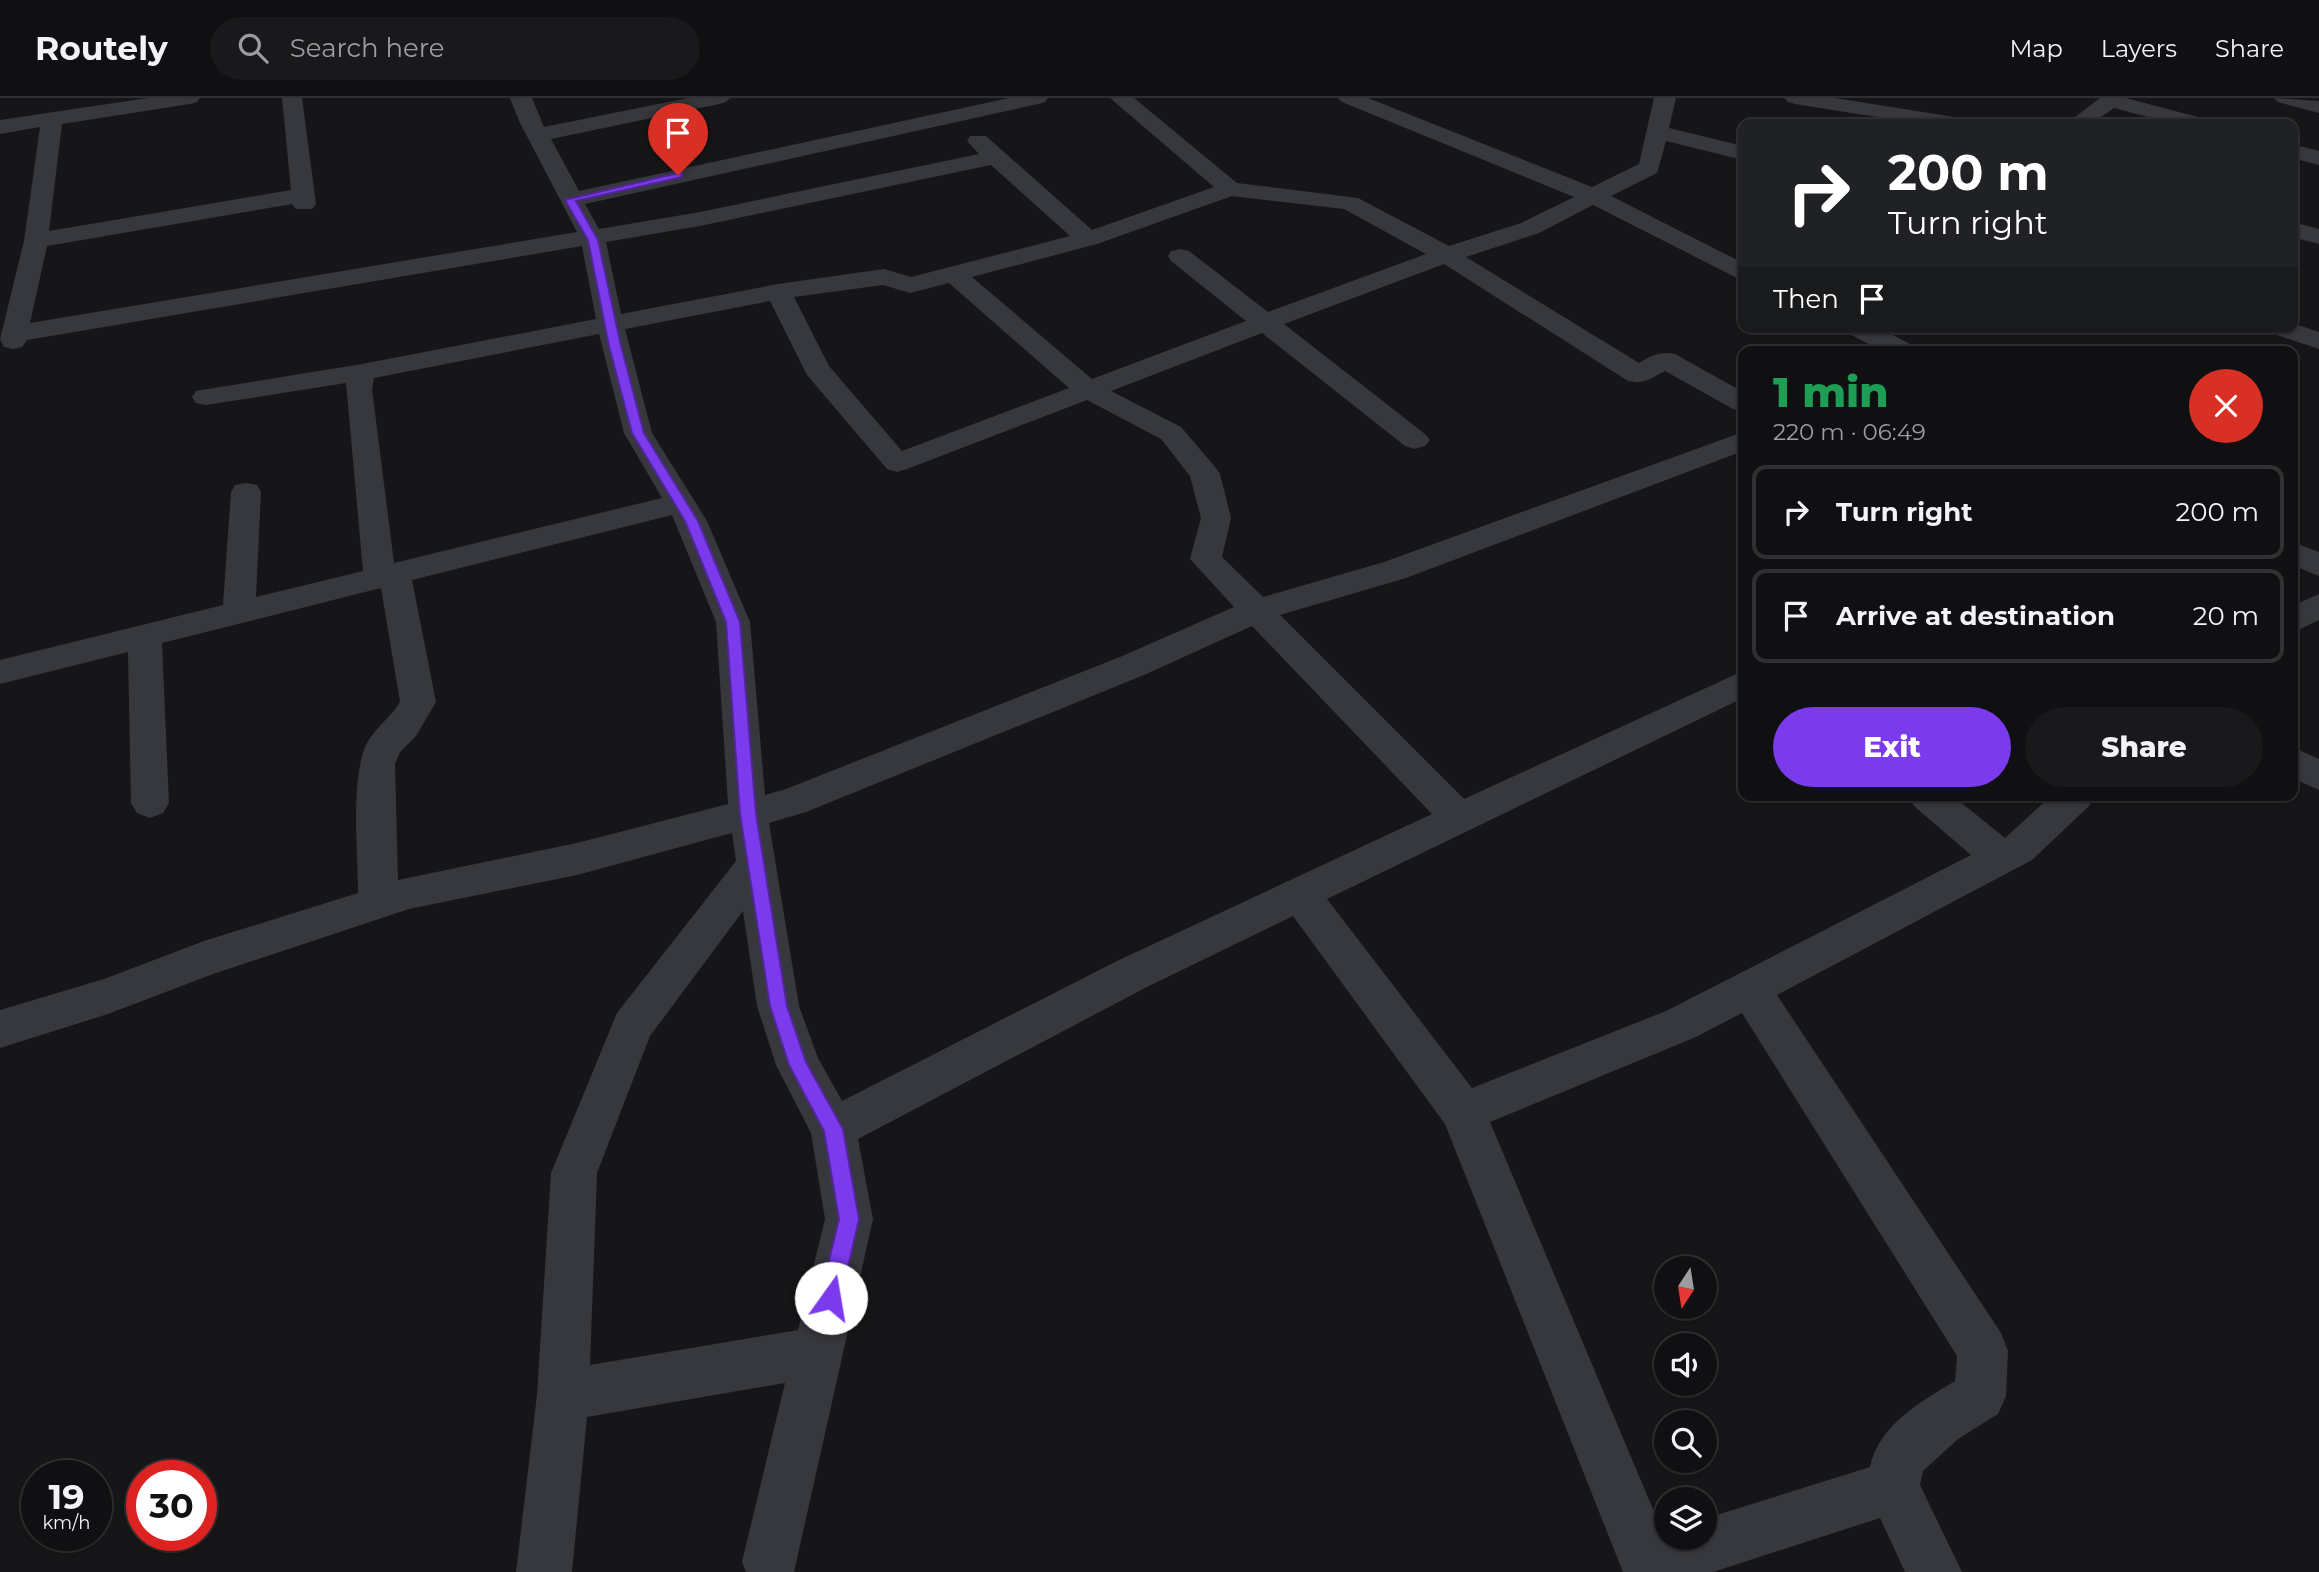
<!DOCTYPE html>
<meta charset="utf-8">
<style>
:root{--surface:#101012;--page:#19191b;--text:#f1f3f6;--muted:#9c9d9f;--line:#303032;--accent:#7c3aed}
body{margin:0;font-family:Montserrat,sans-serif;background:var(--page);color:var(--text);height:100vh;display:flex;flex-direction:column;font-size:26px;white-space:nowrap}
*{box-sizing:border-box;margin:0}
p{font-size:23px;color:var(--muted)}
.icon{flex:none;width:38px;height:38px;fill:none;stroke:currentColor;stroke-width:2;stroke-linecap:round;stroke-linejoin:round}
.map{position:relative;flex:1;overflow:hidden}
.side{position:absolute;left:1738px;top:248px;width:560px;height:455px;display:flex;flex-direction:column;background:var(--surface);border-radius:14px;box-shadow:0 2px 5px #0004,0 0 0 2px var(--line)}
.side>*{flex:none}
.hud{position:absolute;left:1738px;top:21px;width:560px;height:214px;border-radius:14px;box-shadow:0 2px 5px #0004,0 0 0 2px var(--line);background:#202124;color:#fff;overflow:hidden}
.needle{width:46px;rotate:192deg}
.tools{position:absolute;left:1654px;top:1158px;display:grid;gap:14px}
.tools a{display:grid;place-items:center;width:63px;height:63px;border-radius:50%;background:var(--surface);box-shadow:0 2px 5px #0004,0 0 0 2px var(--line);font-size:35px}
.speed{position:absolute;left:21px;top:1362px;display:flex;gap:14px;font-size:35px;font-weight:700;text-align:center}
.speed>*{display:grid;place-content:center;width:91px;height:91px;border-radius:50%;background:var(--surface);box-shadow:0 2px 5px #0004,0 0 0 2px var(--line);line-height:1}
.speed small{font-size:18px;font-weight:400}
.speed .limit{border:10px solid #d22;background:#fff;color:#111}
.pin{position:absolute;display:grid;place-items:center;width:60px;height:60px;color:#fff;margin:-72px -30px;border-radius:50% 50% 50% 0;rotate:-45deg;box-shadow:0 0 7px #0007}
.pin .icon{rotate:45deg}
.me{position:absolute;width:77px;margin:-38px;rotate:13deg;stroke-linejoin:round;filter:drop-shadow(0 0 5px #0008)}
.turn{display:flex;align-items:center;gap:24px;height:147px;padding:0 35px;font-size:32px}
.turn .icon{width:91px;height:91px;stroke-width:2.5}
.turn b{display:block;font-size:49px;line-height:60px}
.then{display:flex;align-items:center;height:66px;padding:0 35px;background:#0003;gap:14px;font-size:26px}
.round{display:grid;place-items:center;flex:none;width:74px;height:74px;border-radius:37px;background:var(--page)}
.head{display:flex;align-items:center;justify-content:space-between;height:119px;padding:0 35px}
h1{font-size:42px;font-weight:800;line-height:52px;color:#1e9e55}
.action{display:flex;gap:14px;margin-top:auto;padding:14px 35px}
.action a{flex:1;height:80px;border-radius:42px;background:var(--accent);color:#fff;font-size:28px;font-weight:800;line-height:80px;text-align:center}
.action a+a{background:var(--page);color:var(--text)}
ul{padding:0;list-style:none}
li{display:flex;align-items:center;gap:21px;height:94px;margin:0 14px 10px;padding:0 21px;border:4px solid var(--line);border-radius:14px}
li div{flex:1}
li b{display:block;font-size:26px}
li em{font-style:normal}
header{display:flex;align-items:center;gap:42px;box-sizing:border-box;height:98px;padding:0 35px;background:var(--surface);border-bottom:2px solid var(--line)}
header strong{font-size:33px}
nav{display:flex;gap:38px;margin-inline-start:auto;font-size:24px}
.search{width:490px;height:63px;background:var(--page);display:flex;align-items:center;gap:18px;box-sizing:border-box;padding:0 24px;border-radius:38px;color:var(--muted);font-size:26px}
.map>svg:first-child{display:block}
</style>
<header>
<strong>Routely</strong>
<div class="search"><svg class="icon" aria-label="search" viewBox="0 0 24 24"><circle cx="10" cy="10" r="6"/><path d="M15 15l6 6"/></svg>Search here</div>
<nav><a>Map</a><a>Layers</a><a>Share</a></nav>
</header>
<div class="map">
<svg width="2319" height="1474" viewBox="0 0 2319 1474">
<rect width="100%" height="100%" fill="#161618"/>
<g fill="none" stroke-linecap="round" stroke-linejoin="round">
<!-- minor -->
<g fill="#37383d" fill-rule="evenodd">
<path d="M148 0H200L197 4 190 6 62 26 49 133 291 92 282 0H302L316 106 312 111H296L292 106 47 148 30 225 577 134 519 23 510 0H532L544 29 688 0H730L726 4 719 6 551 41 579 93 1009 0H1048L1045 4 1038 6 585 106 599 131 700 114 979 56 967 43 970 38H986L1092 132 1214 89 1110 0H1134L1237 85 1358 100 1449 148 1521 125 1574 99 1342 4 1338 0H1368L1592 89 1639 66 1654 0H1676L1669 30 1743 48V62L1666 43 1657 75 1611 98 1743 165V183L1593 107 1539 135 1466 159 1639 265C1651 258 1660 253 1675 256L1743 294V313L1733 311 1665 273C1652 280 1643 287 1628 283L1444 166 1284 226 1425 336 1430 342 1425 348 1415 351 1405 348 1262 235 1111 293 1181 329 1216 370 1220 376 1231 420 1222 459 1263 499 1384 464 1743 334V353L1406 480 1280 517 1464 701 1743 573V600L1327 801 1472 990 1666 913 1971 757 1914 708 1908 698H1953L2005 740 2051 698H2095L2089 708 2032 762 1777 897 2001 1235 2008 1253 2006 1298 1998 1316 1958 1341 1923 1373 1920 1387 1962 1474H1905L1880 1420 1713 1474H1623L1445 1026 1293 818 1147 889 858 1041 873 1121 794 1474H746L742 1464 785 1285 587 1319 572 1474H516L537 1297 551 1075 617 915 736 763 732 735 577 777 409 811 213 876 108 916 0 950V912L104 881 204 843 358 795C358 756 350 678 367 645 375 630 391 619 400 604L381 490 162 545 169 705 163 715 150 720 137 715 131 705 128 554 0 586V562L223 507 231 394 235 387 246 385 257 387 261 394 256 499 363 473 346 285 206 307 196 305 192 299 196 293 362 266 596 221 582 148 27 242 22 249 13 251 4 249 0 241 24 143 40 29 0 36V22ZM991 67 1070 138 911 179 884 171 778 186 621 216 606 144 700 128ZM1232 98 1344 111 1426 156 1268 214 1189 153 1180 151 1171 153 1168 158 1171 163 1246 223 1092 281 972 179 1097 146ZM949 185 1069 290 902 353 829 268 794 199 883 187 910 195ZM770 203 807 277 887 371 897 374 907 371 1087 302 1161 341 1190 378 1201 420 1190 461 1234 509 1120 559 786 691 765 697 750 524 707 423 652 335 625 231ZM599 236 624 335 662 400 394 465 372 291 374 280ZM672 417 716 524 728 706 577 745 398 782 395 666 400 654 416 638 436 604 412 482ZM1252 528 1432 716 1117 863 842 1003 818 960 799 908 769 725 806 714 1144 577ZM743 813 757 908 776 967 811 1035 825 1121 798 1232 590 1267 597 1075 650 938ZM1742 915 1957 1258 1955 1283C1920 1304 1879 1327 1870 1369L1704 1421V1440H1666V1433L1663 1435 1490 1024 1696 939Z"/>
<path d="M1784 0H1835L1960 20 1968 21 1971 26H1921L1795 6 1788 4Z"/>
<path d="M2100 0H2126L2205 21 2208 26H2174L2114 10 2091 26H2066Z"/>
<path d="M2274 0 2319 3V15L2278 4Z"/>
<path d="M2292 46 2319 53V67L2292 60Z"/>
<path d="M2292 124 2319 131V146L2292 139Z"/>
<path d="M2292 225 2319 234V251L2271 235 2267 229H2292Z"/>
<path d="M1844 229H1877L1914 248 1917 254H1883L1848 235Z"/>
<path d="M2292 444 2319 454V478L2292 467Z"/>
<path d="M2319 496V522L2292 535V508Z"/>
<path d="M2292 649 2319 661V692L2292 680Z"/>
</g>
</g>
<!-- route -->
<path fill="#7c3aed" stroke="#51269a" stroke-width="2" d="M678 75H682V79L576 103 598 142 621 248 644 335 698 423 740 524 756 716 787 908 806 964 843 1031 859 1121 841 1200 838 1208 831 1211 823 1208 820 1200 839 1121 824 1033 789 967 770 908 740 716 726 524 685 423 632 335 609 248 588 142 565 102Z"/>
</svg>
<div class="tools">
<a><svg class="needle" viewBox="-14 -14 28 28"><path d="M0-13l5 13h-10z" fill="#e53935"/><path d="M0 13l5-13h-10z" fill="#9c9d9f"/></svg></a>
<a><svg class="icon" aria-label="sound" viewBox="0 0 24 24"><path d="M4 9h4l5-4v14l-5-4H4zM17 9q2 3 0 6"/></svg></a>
<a><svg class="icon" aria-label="search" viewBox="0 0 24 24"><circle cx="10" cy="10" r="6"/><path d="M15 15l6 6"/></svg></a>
<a><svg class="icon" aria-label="layers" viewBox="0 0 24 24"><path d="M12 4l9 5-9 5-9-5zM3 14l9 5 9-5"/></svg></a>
</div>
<div class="speed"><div>19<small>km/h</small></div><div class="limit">30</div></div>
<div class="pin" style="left:678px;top:77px;background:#d93025"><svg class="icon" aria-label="arrive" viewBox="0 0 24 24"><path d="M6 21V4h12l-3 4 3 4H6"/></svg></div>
<svg class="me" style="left:831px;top:1200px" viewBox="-20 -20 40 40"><circle r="19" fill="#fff"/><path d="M0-13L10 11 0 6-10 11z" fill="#7c3aed"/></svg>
<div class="hud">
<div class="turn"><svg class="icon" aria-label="right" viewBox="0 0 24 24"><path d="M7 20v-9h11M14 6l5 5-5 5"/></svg><div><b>200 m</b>Turn right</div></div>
<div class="then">Then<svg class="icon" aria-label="arrive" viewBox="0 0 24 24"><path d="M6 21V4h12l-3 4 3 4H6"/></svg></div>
</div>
<section class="side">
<div class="head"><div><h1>1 min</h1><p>220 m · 06:49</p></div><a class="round" style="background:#d93025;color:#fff"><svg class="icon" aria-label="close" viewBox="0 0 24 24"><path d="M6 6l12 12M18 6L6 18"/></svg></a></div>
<ul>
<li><svg class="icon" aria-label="right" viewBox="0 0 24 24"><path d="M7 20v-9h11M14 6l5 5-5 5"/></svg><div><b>Turn right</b></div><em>200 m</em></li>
<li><svg class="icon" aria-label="arrive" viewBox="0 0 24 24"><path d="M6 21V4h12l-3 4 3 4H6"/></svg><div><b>Arrive at destination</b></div><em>20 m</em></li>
</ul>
<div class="action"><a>Exit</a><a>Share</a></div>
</section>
</div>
